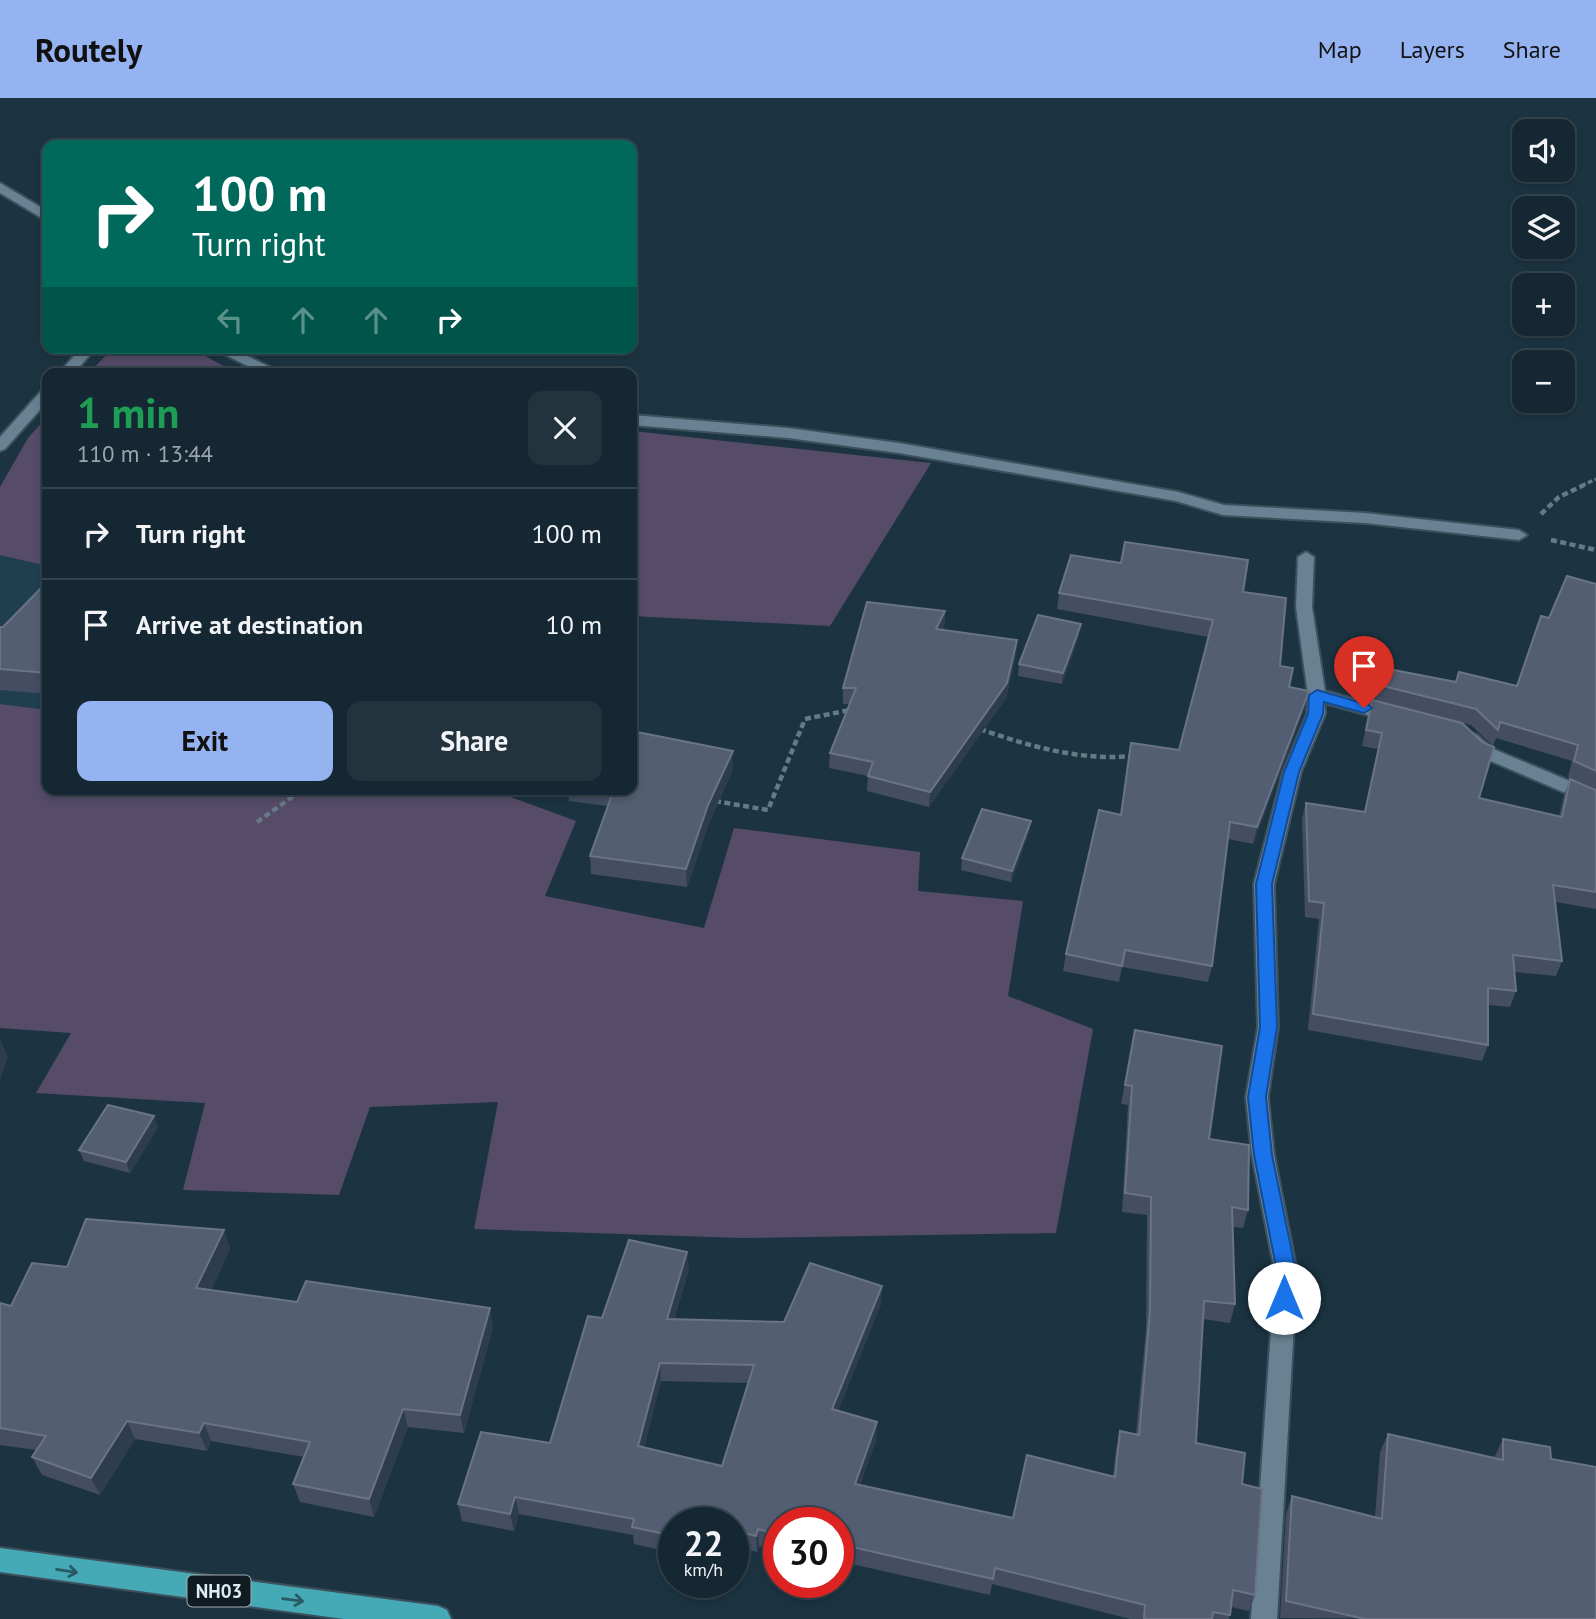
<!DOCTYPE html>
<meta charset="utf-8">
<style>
:root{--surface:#152732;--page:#22333e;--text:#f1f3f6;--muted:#9da5ac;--line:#34444d;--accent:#95b2f1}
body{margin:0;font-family:"PT Sans",sans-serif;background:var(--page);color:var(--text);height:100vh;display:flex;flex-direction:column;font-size:26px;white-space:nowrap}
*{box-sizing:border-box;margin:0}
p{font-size:23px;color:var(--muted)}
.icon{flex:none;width:38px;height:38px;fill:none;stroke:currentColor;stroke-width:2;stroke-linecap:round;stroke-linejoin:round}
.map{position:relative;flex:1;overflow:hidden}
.sheet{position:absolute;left:42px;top:270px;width:595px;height:427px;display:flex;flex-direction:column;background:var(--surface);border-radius:14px;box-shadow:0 4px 10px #0003,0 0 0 2px var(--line)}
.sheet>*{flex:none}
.top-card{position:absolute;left:42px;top:42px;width:595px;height:214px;border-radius:14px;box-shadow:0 4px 10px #0003,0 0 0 2px var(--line);background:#00695c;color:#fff;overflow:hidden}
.buttons{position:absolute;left:1512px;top:21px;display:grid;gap:14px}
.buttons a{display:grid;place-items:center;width:63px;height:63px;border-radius:14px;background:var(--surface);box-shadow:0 4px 10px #0003,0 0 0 2px var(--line);font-size:35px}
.speed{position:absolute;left:658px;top:1409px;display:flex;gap:14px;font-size:35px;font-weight:700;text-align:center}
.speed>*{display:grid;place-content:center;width:91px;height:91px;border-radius:50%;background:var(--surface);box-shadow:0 4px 10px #0003,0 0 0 2px var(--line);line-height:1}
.speed small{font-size:18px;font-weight:400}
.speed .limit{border:10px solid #d22;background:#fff;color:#111}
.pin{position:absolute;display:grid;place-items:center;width:60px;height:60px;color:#fff;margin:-72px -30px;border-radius:50% 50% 50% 0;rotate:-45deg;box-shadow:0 0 7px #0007}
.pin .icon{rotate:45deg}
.me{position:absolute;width:77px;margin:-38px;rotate:0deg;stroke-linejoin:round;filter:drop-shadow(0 0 5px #0008)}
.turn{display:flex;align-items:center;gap:24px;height:147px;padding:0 35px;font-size:32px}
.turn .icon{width:91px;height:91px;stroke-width:2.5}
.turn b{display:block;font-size:49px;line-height:60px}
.lanes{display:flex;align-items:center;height:66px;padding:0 35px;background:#0003;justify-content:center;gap:35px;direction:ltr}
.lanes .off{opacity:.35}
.round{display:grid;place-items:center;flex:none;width:74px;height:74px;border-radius:14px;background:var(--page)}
.overview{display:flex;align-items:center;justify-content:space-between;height:119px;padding:0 35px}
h1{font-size:42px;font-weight:700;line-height:52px;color:#1e9e55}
.action{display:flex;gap:14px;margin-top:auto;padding:14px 35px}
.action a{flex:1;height:80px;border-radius:14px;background:var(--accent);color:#111;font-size:28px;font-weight:700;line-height:80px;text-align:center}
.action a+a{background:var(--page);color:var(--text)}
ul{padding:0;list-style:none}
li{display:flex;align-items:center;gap:21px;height:91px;padding:0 35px;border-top:2px solid var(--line)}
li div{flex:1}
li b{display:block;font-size:26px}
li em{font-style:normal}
header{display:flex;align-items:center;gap:42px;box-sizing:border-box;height:98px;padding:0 35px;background:var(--accent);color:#111}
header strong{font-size:33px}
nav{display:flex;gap:38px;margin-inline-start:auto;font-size:24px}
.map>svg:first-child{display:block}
</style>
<header>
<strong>Routely</strong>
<nav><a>Map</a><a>Layers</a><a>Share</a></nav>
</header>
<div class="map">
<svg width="1596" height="1521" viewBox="0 0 1596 1521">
<rect width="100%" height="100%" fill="#1c3442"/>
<!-- built -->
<path fill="#1f3f50" d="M0 457 47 468V612L0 606Z"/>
<!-- green -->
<g fill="#564c69">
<path d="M113 250H191L236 275H89Z"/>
<path d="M47 319V468L0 457V389L28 340Z"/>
<path d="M632 333 931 365 830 528 632 518Z"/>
<path d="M0 606 47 612V691H499L500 695 576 723 545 798 704 830 734 730 920 754 918 793 1023 803 1008 898 1093 931 1056 1135 741 1140 474 1131 498 1004 370 1009 339 1097 183 1092 205 1005 36 995 71 935 0 930Z"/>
</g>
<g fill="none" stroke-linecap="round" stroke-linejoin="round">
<!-- minor casing -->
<g stroke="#3c515d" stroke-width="4">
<g id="minor">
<path d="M0 85 47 113V123L0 95Z"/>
<path d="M81 250H96L74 275H59Z"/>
<path d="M211 250H231L282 275H262Z"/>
<path d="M47 290V304L5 351 0 353V339L42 292Z"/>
<path d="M632 317 788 330 899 345 1178 394 1224 407 1365 415 1519 432 1527 437 1519 442 1365 425 1223 417 1176 403 899 355 788 340 632 327Z"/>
<path d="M1306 454 1314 459 1312 509 1325 593 1399 614 1402 618 1393 624 1325 605V616L1301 674 1274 786 1278 929 1268 999 1274 1057 1297 1174 1277 1521H1251L1275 1174 1252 1057 1246 999 1258 929 1254 786 1283 674 1307 616 1308 597 1296 509 1298 459Z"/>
<path d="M1471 635 1477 637 1491 650 1596 694V708L1479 658 1462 641 1465 637Z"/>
</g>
</g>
<!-- trunk casing -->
<g stroke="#3c515d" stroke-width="4">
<path id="trunk" d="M0 1450 438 1508 447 1512 451 1521H344L0 1474Z"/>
</g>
<!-- path-far1 -->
<path stroke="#667a86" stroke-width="3.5" stroke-dasharray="5 2.5" stroke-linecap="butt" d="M1581 388 1596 381"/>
<!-- path -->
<g stroke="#667a86" stroke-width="4.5" stroke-dasharray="6 3.5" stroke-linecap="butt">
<path d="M1541 416 1559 399 1584 387"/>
<path d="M1551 442 1596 452"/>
<path d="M980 631C1029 648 1079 663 1132 658"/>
<path d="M715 703 768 712 805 621 850 612"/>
<path d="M257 724 295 697 357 691"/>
</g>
<!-- minor -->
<use href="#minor" fill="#688293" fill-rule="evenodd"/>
<!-- trunk -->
<use href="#trunk" fill="#46a9b6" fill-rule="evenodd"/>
</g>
<!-- wall -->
<g fill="#444d62" fill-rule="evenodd">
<path d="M47 484V596L0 592V529H3Z"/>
<path d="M1596 486V691L1568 679 1572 663 1496 640 1493 648 1471 627 1370 602 1378 569 1456 584 1517 588Z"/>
<path d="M1243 494 1280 568 1289 589 1309 593 1305 610 1253 746 1228 741 1212 868 1208 884 1122 869 1119 884 1063 873 1066 856 1121 717 1179 652 1208 539 1057 511 1059 495Z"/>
<path d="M945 513 944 529 942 532 1017 542 1016 557 1006 600 929 709 867 693 868 678 829 670 830 655 850 606H843V590Z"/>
<path d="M1079 538 1062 586 1018 578 1019 566Z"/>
<path d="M1372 602 1479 700 1559 718 1564 697 1570 681 1596 692V811L1556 804 1562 863 1556 878 1515 874 1516 893 1510 909 1488 907V947L1482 963 1308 932 1319 821 1305 819 1302 721 1306 705 1364 714 1378 651 1362 648Z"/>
<path d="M733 653V671L709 725 687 789 591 776 590 758 608 708 569 703 568 691H632Z"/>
<path d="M1031 723 1029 734 1011 784 961 772 962 760Z"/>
<path d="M1135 932 1209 1041 1248 1112 1243 1130 1233 1129 1235 1206 1230 1225 1203 1221 1196 1345 1242 1386 1255 1497 1249 1513 1231 1509 1229 1521H1130L992 1486 990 1497 838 1463V1424H779V1454L759 1448 757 1454 733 1448V1424H674V1455L634 1446 633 1437 519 1416 514 1433 462 1423 458 1406 550 1345 602 1220 689 1172 674 1221 784 1224 882 1188 881 1206 838 1313 876 1342 860 1387 1013 1420 1113 1378 1116 1351 1120 1333 1136 1336 1146 1231 1147 1117 1122 1114 1128 1007 1121 1006ZM661 1283 748 1285 722 1368 644 1350Z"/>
<path d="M158 1029 130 1075 84 1063 79 1052Z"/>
<path d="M224 1132 230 1151 211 1192 493 1229 464 1335 408 1329 374 1419 300 1404 293 1386 304 1359 211 1343 207 1353 135 1341 100 1397 42 1377 32 1359 37 1352 0 1347V1205L11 1208 67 1169Z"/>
<path d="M1388 1336 1494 1360 1503 1341 1551 1361 1596 1521 1280 1520 1286 1416 1292 1398 1375 1419 1380 1354Z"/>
</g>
<!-- shaded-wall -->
<g fill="#2d3c4f">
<path d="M945 513 944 529 935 546 936 531Z"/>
<path d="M1081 526 1079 538 1062 586 1063 575Z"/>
<path d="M1017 542 1016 557 1006 600 929 709 930 694Z"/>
<path d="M1309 593 1305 610 1253 746 1257 729Z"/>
<path d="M733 653V671L709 725 687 789 686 771 708 707Z"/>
<path d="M1031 723 1029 734 1011 784 1012 773Z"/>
<path d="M0 941 8 959 0 983Z"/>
<path d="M154 1018 158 1029 130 1075 126 1064Z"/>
<path d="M224 1132 230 1151 203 1208 196 1190Z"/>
<path d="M687 1154 689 1172 668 1239 667 1221Z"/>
<path d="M882 1188 881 1206 832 1328V1311Z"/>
<path d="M490 1210 493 1229 464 1335 460 1317Z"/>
<path d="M660 1265 661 1283 640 1366 638 1348Z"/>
<path d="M403 1311 408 1329 374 1419 369 1401Z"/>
<path d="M127 1323 135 1341 100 1397 91 1380Z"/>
<path d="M877 1324 876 1342 854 1403 855 1386Z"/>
<path d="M204 1325 211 1343 207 1353 199 1335Z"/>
<path d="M515 1399 519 1416 514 1433 510 1416Z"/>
<path d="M758 1431 759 1448 757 1454 756 1438Z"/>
</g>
<!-- building -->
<g fill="#545e72" stroke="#6a7486" stroke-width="2" fill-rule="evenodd">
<path d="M1125 444 1248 462 1243 494 1286 500 1280 568 1293 570 1289 589 1309 593 1257 729 1230 724 1212 868 1125 852 1122 868 1066 856 1099 712 1121 717 1131 645 1179 652 1213 522 1059 495 1071 457 1121 465Z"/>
<path d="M1567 478 1596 486V673L1574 663 1578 647 1500 624 1498 632 1476 611 1375 586 1378 569 1456 584 1459 574 1517 588 1541 518 1549 520Z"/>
<path d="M47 484V575L0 571V529H3Z"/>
<path d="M867 504 945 513 936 531 1017 542 1007 585 930 694 868 678 873 664 830 655 856 590H843Z"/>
<path d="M1038 517 1081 526 1063 575 1019 566Z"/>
<path d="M1372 602 1462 625 1482 644 1494 649 1479 700 1562 719 1570 681 1596 692V794L1553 787 1562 863 1513 857 1516 893 1488 890V947L1313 916 1324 805 1309 803 1306 705 1365 714 1382 635 1366 632Z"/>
<path d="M632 633 733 653 708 707 686 771 590 758 614 691H632Z"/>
<path d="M982 711 1031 723 1012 773 962 760Z"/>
<path d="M1135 932 1222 948 1209 1041 1249 1047 1248 1112 1232 1109 1235 1206 1204 1203 1196 1345 1245 1355 1242 1386 1262 1391 1255 1497 1233 1492 1230 1517 1213 1514 1212 1521H1144L1145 1507 995 1470 993 1481 839 1446 838 1447V1424H779V1437L758 1431 756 1438 733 1432V1424H705L696 1422V1424H674V1438L632 1429 634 1421 515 1399 510 1416 458 1406 481 1334 550 1345 588 1218 602 1220 629 1142 687 1154 667 1221 784 1224 810 1165 882 1188 832 1311 877 1324 855 1386 1013 1420 1027 1357 1115 1379 1120 1333 1139 1337 1150 1213 1151 1099 1125 1095 1132 988 1125 987ZM660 1265 754 1267 722 1368 638 1348Z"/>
<path d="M108 1007 154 1018 126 1064 79 1052Z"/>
<path d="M86 1121 224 1132 196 1190 297 1204 306 1183 490 1210 460 1317 403 1311 369 1401 293 1386 310 1344 204 1325 199 1335 127 1323 91 1380 32 1359 46 1338 0 1330V1205L11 1208 32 1165 67 1169Z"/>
<path d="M1388 1336 1503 1362V1341L1550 1349 1551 1361 1596 1369V1521H1365L1286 1503 1292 1398 1382 1421Z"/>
</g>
<!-- one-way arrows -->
<defs><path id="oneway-shaft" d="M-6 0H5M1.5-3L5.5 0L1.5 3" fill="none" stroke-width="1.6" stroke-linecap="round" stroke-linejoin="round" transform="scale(1.75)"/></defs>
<g stroke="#285a64">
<use href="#oneway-shaft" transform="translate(67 1473) rotate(9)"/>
<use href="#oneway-shaft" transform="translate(293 1502) rotate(7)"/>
</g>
<!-- route -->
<path fill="#1a73e8" stroke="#114b97" stroke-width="2" d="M1317 592 1369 607 1372 610 1364 615 1324 604 1323 616 1299 674 1272 786 1277 929 1266 999 1272 1057 1296 1174 1291 1206 1284 1209 1278 1206 1275 1200 1277 1174 1254 1057 1248 999 1260 929 1256 786 1284 674 1308 616 1309 597Z"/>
<g text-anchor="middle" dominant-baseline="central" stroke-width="5" stroke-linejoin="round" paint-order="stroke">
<!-- shield labels -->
<rect fill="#101a21" stroke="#a0acb5" stroke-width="2" x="187.5" y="1477.5" width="63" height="31" rx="5"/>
<g font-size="19" font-weight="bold" fill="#ddebf5">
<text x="219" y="1493">NH03</text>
</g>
</g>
</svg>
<div class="buttons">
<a><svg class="icon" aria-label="sound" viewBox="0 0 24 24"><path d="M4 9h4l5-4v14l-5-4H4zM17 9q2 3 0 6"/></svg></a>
<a><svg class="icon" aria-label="layers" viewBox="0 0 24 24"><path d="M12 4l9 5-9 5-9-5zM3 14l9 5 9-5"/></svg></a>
<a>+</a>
<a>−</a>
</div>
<div class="speed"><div>22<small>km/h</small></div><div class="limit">30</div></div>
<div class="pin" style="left:1364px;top:610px;background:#d93025"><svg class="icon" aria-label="arrive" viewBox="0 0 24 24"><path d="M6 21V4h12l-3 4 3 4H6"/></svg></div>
<svg class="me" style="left:1284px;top:1200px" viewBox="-20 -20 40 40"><circle r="19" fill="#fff"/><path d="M0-13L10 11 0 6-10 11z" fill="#1a73e8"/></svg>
<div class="top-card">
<div class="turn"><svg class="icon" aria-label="right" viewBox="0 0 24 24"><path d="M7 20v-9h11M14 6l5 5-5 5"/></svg><div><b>100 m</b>Turn right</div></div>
<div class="lanes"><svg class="icon off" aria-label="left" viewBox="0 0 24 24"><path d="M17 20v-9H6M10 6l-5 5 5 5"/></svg><svg class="icon off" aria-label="ahead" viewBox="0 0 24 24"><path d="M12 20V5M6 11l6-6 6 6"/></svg><svg class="icon off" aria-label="ahead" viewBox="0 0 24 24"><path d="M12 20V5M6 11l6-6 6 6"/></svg><svg class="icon" aria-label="right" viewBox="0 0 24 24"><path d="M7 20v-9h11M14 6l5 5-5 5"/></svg></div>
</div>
<section class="sheet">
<div class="overview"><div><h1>1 min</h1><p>110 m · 13:44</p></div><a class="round"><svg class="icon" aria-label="close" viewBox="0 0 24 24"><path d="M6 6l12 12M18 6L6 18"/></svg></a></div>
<ul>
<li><svg class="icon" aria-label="right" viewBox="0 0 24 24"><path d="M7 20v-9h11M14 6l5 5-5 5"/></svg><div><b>Turn right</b></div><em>100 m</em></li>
<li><svg class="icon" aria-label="arrive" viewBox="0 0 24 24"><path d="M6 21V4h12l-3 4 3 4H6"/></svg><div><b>Arrive at destination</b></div><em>10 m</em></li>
</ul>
<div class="action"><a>Exit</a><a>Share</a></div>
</section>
</div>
